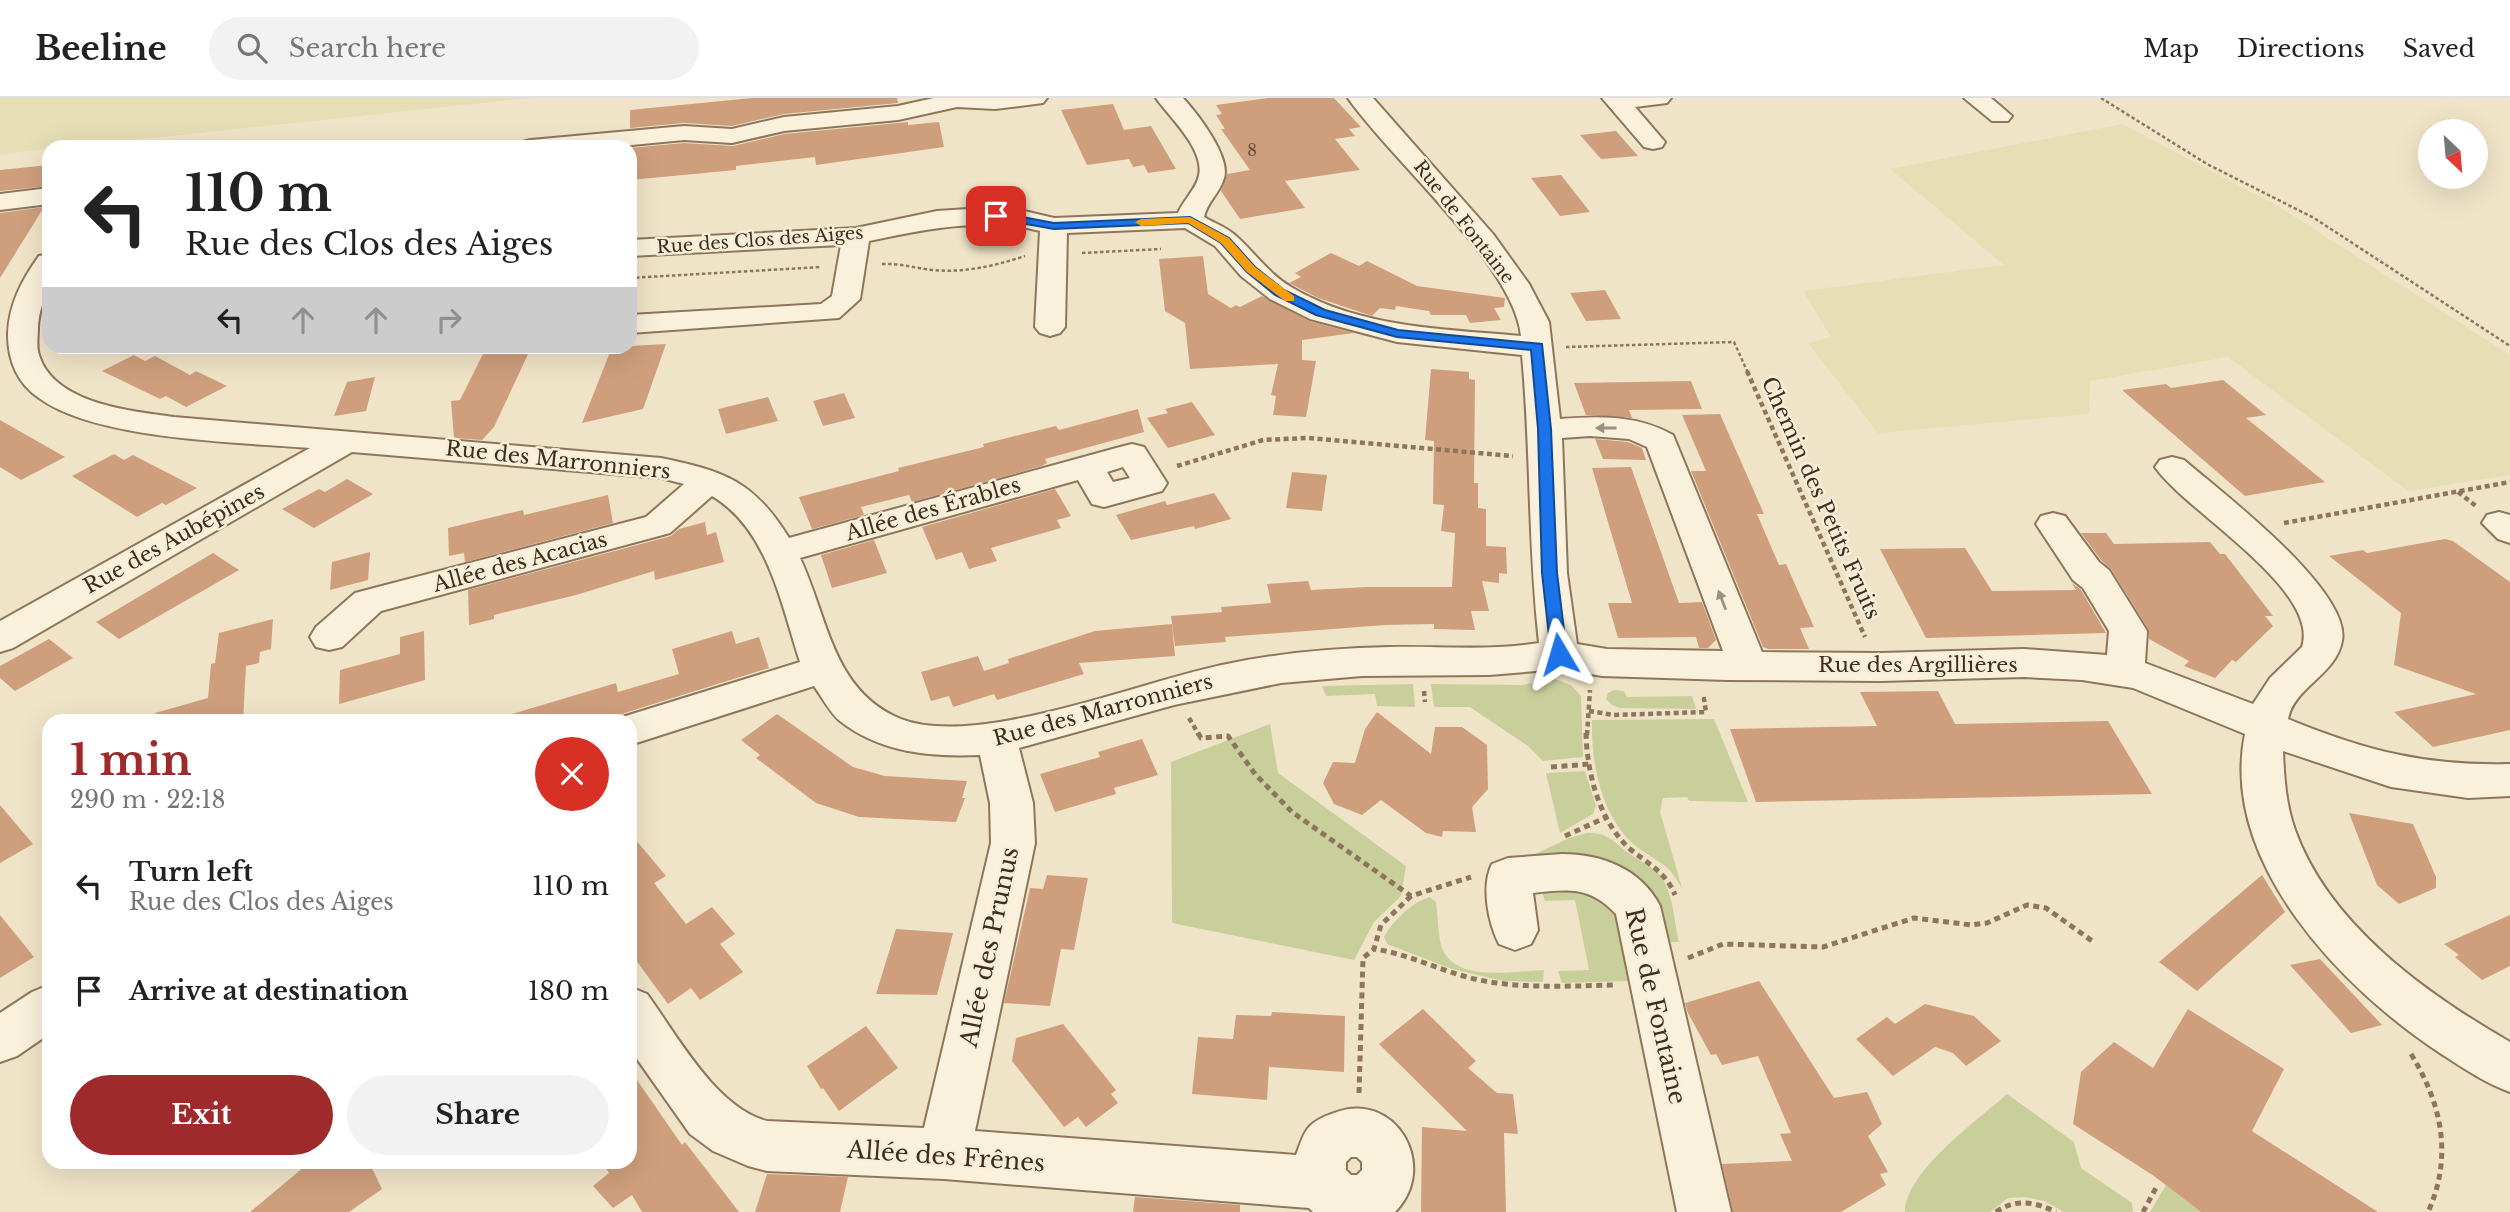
<!DOCTYPE html>
<meta charset="utf-8">
<style>
:root{--surface:#fff;--page:#f2f2f2;--text:#222;--muted:#767676;--line:#e0e0e0;--accent:#9e2a2b}
body{margin:0;font-family:"Libre Baskerville",serif;background:var(--page);color:var(--text);height:100vh;display:flex;flex-direction:column;font-size:26px;white-space:nowrap}
*{box-sizing:border-box;margin:0}
p{font-size:23px;color:var(--muted)}
.icon{flex:none;width:38px;height:38px;fill:none;stroke:currentColor;stroke-width:2;stroke-linecap:round;stroke-linejoin:round}
.map{position:relative;flex:1;overflow:hidden}
.details{position:absolute;left:42px;top:616px;width:595px;height:455px;display:flex;flex-direction:column;background:var(--surface);border-radius:21px;box-shadow:0 7px 28px #0002}
.details>*{flex:none}
.banner{position:absolute;left:42px;top:42px;width:595px;height:214px;border-radius:21px;box-shadow:0 7px 28px #0002;background:#fff;color:var(--text);overflow:hidden}
.needle{width:46px;rotate:154deg}
.controls{position:absolute;left:2418px;top:21px;display:grid;gap:14px}
.controls a{display:grid;place-items:center;width:70px;height:70px;border-radius:50%;background:var(--surface);box-shadow:0 7px 28px #0002;font-size:35px}
.pin{position:absolute;display:grid;place-items:center;width:60px;height:60px;color:#fff;margin:-30px;border-radius:14px;box-shadow:0 4px 10px #0006}
.me{position:absolute;width:77px;margin:-38px;rotate:353deg;stroke-linejoin:round;filter:drop-shadow(0 0 5px #0008)}
.turn{display:flex;align-items:center;gap:24px;height:147px;padding:0 28px;font-size:32px}
.turn .icon{width:91px;height:91px;stroke-width:2.5}
.turn b{display:block;font-size:49px;line-height:60px}
.lanes{display:flex;align-items:center;height:66px;padding:0 28px;background:#0003;justify-content:center;gap:35px;direction:ltr}
.lanes .off{opacity:.35}
.round{display:grid;place-items:center;flex:none;width:74px;height:74px;border-radius:37px;background:var(--page)}
.headline{display:flex;align-items:center;justify-content:space-between;height:119px;padding:0 28px}
h1{font-size:42px;font-weight:700;line-height:52px;color:var(--accent)}
.primary-button{display:flex;gap:14px;margin-top:auto;padding:14px 28px}
.primary-button a{flex:1;height:80px;border-radius:42px;background:var(--accent);color:#fff;font-size:28px;font-weight:700;line-height:80px;text-align:center}
.primary-button a+a{background:var(--page);color:var(--text)}
ul{padding:0;list-style:none}
li{display:flex;align-items:center;gap:21px;height:105px;padding:0 28px}
li div{flex:1}
li b{display:block;font-size:26px}
li em{font-style:normal}
header{display:flex;align-items:center;gap:42px;box-sizing:border-box;height:98px;padding:0 35px;background:var(--surface);border-bottom:2px solid var(--line)}
header strong{font-size:33px}
nav{display:flex;gap:38px;margin-inline-start:auto;font-size:24px}
.search{width:490px;height:63px;background:var(--page);display:flex;align-items:center;gap:18px;box-sizing:border-box;padding:0 24px;border-radius:38px;color:var(--muted);font-size:26px}
.map>svg:first-child{display:block}
</style>
<header>
<strong>Beeline</strong>
<div class="search"><svg class="icon" aria-label="search" viewBox="0 0 24 24"><circle cx="10" cy="10" r="6"/><path d="M15 15l6 6"/></svg>Search here</div>
<nav><a>Map</a><a>Directions</a><a>Saved</a></nav>
</header>
<div class="map">
<svg width="2510" height="1114" viewBox="0 0 2510 1114">
<rect width="100%" height="100%" fill="#f0e4c8"/>
<!-- farmland -->
<g fill="#e6deb5">
<path d="M0 0H530L0 56Z"/>
<path d="M2122 26 2278 108 2510 257V377L2408 393 2228 259 2090 283 2089 316 1878 335 1808 245 1831 239 1803 193 2004 167 1890 71Z"/>
</g>
<!-- green -->
<g fill="#c9cf9b">
<path d="M1555 581 1571 587 1581 598 1583 659 1543 663 1528 648 1470 609H1434L1431 586 1522 587Z"/>
<path d="M1413 586 1415 609 1377 608 1375 596 1326 598 1322 588Z"/>
<path d="M1614 592 1624 593 1627 599 1692 598 1696 611 1619 610 1612 607 1606 601 1608 595Z"/>
<path d="M1714 621 1748 704 1689 703 1687 699 1663 700 1660 714 1682 790C1676 781 1670 770 1661 765 1651 758 1639 752 1630 743 1600 712 1591 664 1592 622Z"/>
<path d="M1270 626 1278 675 1406 768 1401 798 1374 824 1354 862 1172 825 1171 664Z"/>
<path d="M1585 673 1596 708 1593 716 1560 735 1546 675Z"/>
<path d="M1587 735C1609 734 1614 745 1630 756 1639 763 1650 767 1658 775 1673 790 1674 823 1679 844H1665L1661 822 1527 760 1569 740Z"/>
<path d="M1587 790 1612 804 1632 858 1624 859 1629 883 1562 885 1558 873 1589 872 1575 802 1545 803 1541 791Z"/>
<path d="M1430 799 1436 804C1438 818 1438 834 1441 847 1452 886 1515 873 1544 872L1543 884 1503 883 1452 871 1387 846 1384 839C1393 823 1413 803 1430 799Z"/>
<path d="M2007 996 2074 1044 2081 1070 2132 1105 2133 1114H2064L2044 1103 2025 1099 2008 1100 1990 1114H1905C1905 1074 1978 1022 2007 996Z"/>
<path d="M2166 1087 2201 1114H2150Z"/>
</g>
<!-- building -->
<g fill="#cf9f7d">
<path d="M752 0H897L898 5 784 16 732 28 684 25 630 30V12Z"/>
<path d="M1268 0H1334L1361 29 1349 31 1355 38 1335 41 1360 72 1285 83 1305 110 1240 121 1221 93 1227 76 1250 72 1221 31H1225L1216 17 1222 16 1216 7Z"/>
<path d="M1113 6 1124 32 1151 28 1176 71 1148 75 1144 67 1133 69 1129 61 1087 67 1061 12Z"/>
<path d="M908 24V27L939 24 944 49 816 67 815 59 736 68V72L630 82V50L684 45 733 48 784 36Z"/>
<path d="M1616 33 1638 58 1601 61 1580 37Z"/>
<path d="M49 67V88L0 93V72Z"/>
<path d="M1561 77 1590 114 1560 118 1531 80Z"/>
<path d="M44 109 0 180V115Z"/>
<path d="M1331 155 1359 168 1367 163 1417 188 1505 200 1504 209 1494 210 1501 222 1470 225 1466 217H1431L1429 213 1396 208 1395 212 1380 210 1372 218 1318 200 1289 185 1301 179 1295 175Z"/>
<path d="M1203 158 1208 196 1231 210 1236 207 1240 209 1262 198 1309 223 1354 235 1302 242V262L1316 263 1306 319 1273 317 1276 298 1271 297 1278 266 1190 271 1185 225 1165 213 1159 161Z"/>
<path d="M1605 192 1621 221 1586 223 1570 195Z"/>
<path d="M666 246 643 311 582 325 612 249Z"/>
<path d="M529 254 494 329 482 342 454 340 451 303 460 302 483 256Z"/>
<path d="M134 257 145 263 155 258 190 277 196 273 227 288 186 309 166 298 160 301 102 273Z"/>
<path d="M1431 271 1469 274V281L1475 282 1474 385H1478V410L1486 411V448L1506 449 1507 476 1499 475V485L1482 483 1489 513H1471L1475 532 1434 531V526L1385 527 1225 539 1226 544 1175 548 1171 518 1222 514 1221 509 1271 505 1267 486 1308 483 1311 492 1367 489H1452L1455 435 1441 433 1444 407 1433 406 1434 343 1425 342Z"/>
<path d="M375 279 366 313 334 318 347 284Z"/>
<path d="M2223 282 2266 317 2246 320 2325 384 2245 398 2122 292 2166 286 2171 290Z"/>
<path d="M1691 283 1702 311 1629 312 1632 320 1586 317 1574 285Z"/>
<path d="M844 295 855 320 823 328 813 303Z"/>
<path d="M768 299 778 323 726 336 718 311Z"/>
<path d="M1192 304 1215 337 1168 350 1147 320 1168 315 1165 311Z"/>
<path d="M1138 311 1144 334 1045 361 1047 365 1042 368 912 404 909 397 861 409 864 417 812 431 799 399 899 373 898 370 984 349 983 346 1056 328 1059 332Z"/>
<path d="M1720 316 1764 416H1757L1779 467 1786 466 1814 529 1800 530 1809 551H1768L1763 549 1691 373H1706L1682 317Z"/>
<path d="M0 322 65 359 21 382 0 369Z"/>
<path d="M1595 341 1628 344 1642 350 1646 362 1603 361Z"/>
<path d="M114 356 124 362 133 357 197 390 166 407 162 405 137 419 72 378Z"/>
<path d="M1631 369 1679 505 1702 504 1716 542 1708 550H1699L1696 539 1618 540 1608 505H1632L1592 370Z"/>
<path d="M1292 374 1327 377 1322 413 1286 410Z"/>
<path d="M347 381 373 396 314 430 282 411 319 391 325 394Z"/>
<path d="M1055 391 1071 418 1057 422 1061 430 991 450 997 463 969 471 962 454 936 462 922 429Z"/>
<path d="M1214 395 1231 421 1195 431 1194 428 1131 442 1116 417 1165 403 1167 407Z"/>
<path d="M608 397 613 425 465 464 464 455 449 458 448 430 523 412 524 417Z"/>
<path d="M705 424 707 437 716 434 724 464 655 482 654 473 576 497 494 517V521L469 527 468 492 671 438 679 431Z"/>
<path d="M2081 435H2106L2114 446 2210 444 2220 456H2225L2273 518H2265L2273 528 2236 564 2232 562 2215 580 2184 568 2189 563 2149 541V532L2111 471 2101 462Z"/>
<path d="M2445 441 2453 443 2510 484V632L2433 649 2394 614 2476 596 2394 567 2401 515 2329 458 2363 452 2367 455Z"/>
<path d="M874 442 887 475 832 490 821 457Z"/>
<path d="M1965 450 1992 493 2076 492 2072 485 2081 492 2106 535 1926 540 1880 451Z"/>
<path d="M370 454 368 482 330 492 332 464Z"/>
<path d="M213 455 239 472 119 541 96 524Z"/>
<path d="M273 521 271 551 260 554 259 565 246 568 243 623H156L155 615 208 600 211 566 215 565 219 535Z"/>
<path d="M1172 526 1175 558 1079 565 1084 576 997 602 994 596 953 609 949 598 931 603 921 574 978 558 984 573 1009 565 1008 561 1095 533Z"/>
<path d="M424 533 425 582 339 606 340 572 400 556V539Z"/>
<path d="M732 533 736 546 759 539 769 570 615 618 612 623H513L512 616 616 585 618 594 679 576 672 551Z"/>
<path d="M49 541 73 560 15 593 0 580V568Z"/>
<path d="M1938 593 1955 626 2108 623 2152 696 1756 704 1730 631 1877 628 1860 594Z"/>
<path d="M1377 614 1431 656 1435 629H1462L1487 647 1488 691 1472 709 1476 734 1443 733 1442 739 1426 735 1381 702 1362 717 1334 706 1323 685 1333 664 1355 665 1365 631Z"/>
<path d="M777 616 853 669 885 678 967 683 962 700H965L956 724 859 719 816 705 756 660 760 657 741 642Z"/>
<path d="M1142 641 1158 677 1114 690 1116 696 1055 714 1040 676 1100 659 1098 654Z"/>
<path d="M0 707 33 746 0 765Z"/>
<path d="M2349 715 2413 726 2436 779V790L2399 806 2377 787Z"/>
<path d="M630 735 666 778 654 785 686 826 712 809 735 836 720 846 743 874 700 902 691 890 668 906 630 854Z"/>
<path d="M1047 777 1088 780 1074 852 1061 851 1050 908 1004 905 1030 790 1043 791Z"/>
<path d="M2262 777 2285 814 2197 893 2159 864Z"/>
<path d="M0 817 34 859 0 880Z"/>
<path d="M2510 817V868L2482 882 2455 859 2459 857 2444 846Z"/>
<path d="M896 831 953 835 937 897 876 896Z"/>
<path d="M2320 861 2382 927 2351 935 2290 867Z"/>
<path d="M1759 883 1834 1000 1867 994 1882 1026 1868 1038 1888 1074 1880 1076 1886 1087 1841 1114H1733L1722 1066 1792 1063 1780 1036 1791 1035 1758 958 1722 967 1716 956 1711 957 1688 915 1685 905Z"/>
<path d="M1925 906 1974 918 2001 943 1966 968 1953 955 1935 949 1893 978 1856 941 1887 919 1895 926Z"/>
<path d="M1423 911 1476 963 1468 970 1497 995 1513 996 1518 1036 1504 1035 1506 1114H1421L1422 1029 1467 1033 1379 946Z"/>
<path d="M2188 911 2284 971 2252 1033 2378 1114H2201L2154 1078 2073 1026 2081 974 2114 944 2153 970Z"/>
<path d="M1272 914 1345 918 1344 974 1269 969 1267 1002 1192 996 1198 939 1233 941 1236 917 1271 918Z"/>
<path d="M1063 926 1116 992 1111 996 1118 1005 1086 1029 1078 1019 1064 1029 1012 963 1016 940Z"/>
<path d="M866 928 898 970 839 1013 823 990 821 991 807 968Z"/>
<path d="M630 972 682 1047 685 1044 739 1114H642L632 1097 613 1110 593 1088 609 1075 602 1064H630Z"/>
<path d="M310 1064H369L382 1091 349 1114H250Z"/>
<path d="M767 1076 848 1079 840 1114H755Z"/>
<path d="M1135 1099 1240 1107V1114H1133Z"/>
</g>
<g fill="none" stroke-linecap="round" stroke-linejoin="round">
<!-- minor casing -->
<g stroke="#8d765c" stroke-width="4">
<g id="minor">
<path d="M934 0H1047L1043 5 995 11 957 9 898 22 784 33 732 45 684 42 611 49H519L522 44 531 42 684 28 732 31 784 19 898 8Z"/>
<path d="M1156 0H1183C1197 15 1231 59 1224 80 1220 95 1207 104 1204 119 1214 125 1228 130 1236 138 1255 155 1269 176 1291 189 1359 230 1444 231 1521 238 1514 167 1391 62 1348 0H1373L1493 136 1529 186 1549 224 1560 321C1599 318 1638 317 1673 337L1762 554 1881 555 2024 551 2107 557 2109 533 2083 490 2073 482 2036 426 2041 418 2053 415 2065 418 2099 464 2109 472 2147 533 2145 565 2253 606 2270 580 2302 549C2321 491 2184 412 2155 369L2160 362 2172 359 2184 362C2220 393 2352 493 2342 543 2336 577 2294 589 2288 621 2366 653 2425 668 2510 666V698L2468 700 2391 689 2283 653C2284 680 2286 707 2295 732 2329 827 2427 896 2510 944V994C2485 985 2463 970 2440 955 2343 891 2219 765 2245 636L2133 590 2082 582 2024 579 1881 583 1727 582 1602 578 1561 571 1489 577 1362 578 1281 585 1174 607 1019 650 1033 705 1035 745 975 1033 1296 1057C1300 1047 1303 1035 1310 1028 1317 1021 1326 1018 1334 1015 1395 991 1440 1068 1395 1114H1313L1309 1110 944 1081 767 1073 748 1068 713 1053 690 1036 630 951V889L647 896C677 937 716 1010 767 1023L924 1030 991 745 990 705 980 657C930 659 881 655 840 623 830 615 822 599 814 588L630 647V623H615L616 621 800 564C781 506 768 431 712 398L670 435 381 513 342 549 329 552 316 549 310 539 316 529 355 495 646 419 684 386 661 380 352 354 13 550 0 554V523L310 350C238 344 96 342 39 300 17 285 8 262 8 236 9 206 22 182 39 158L49 156C49 166 51 179 48 188 44 202 38 215 38 230 38 238 36 249 39 257 54 306 131 313 174 319L661 360C724 373 754 383 789 440L1120 349 1132 346 1144 349 1167 385 1162 393 1104 409 1092 406 1078 382 800 460C828 519 832 593 901 621 978 651 1144 582 1227 566 1280 555 1335 550 1390 549 1439 548 1490 553 1539 545 1528 449 1531 353 1522 257L1397 244 1310 221 1270 201 1241 178 1215 148 1185 130 1067 135 1065 229 1060 235 1050 238 1040 235 1035 229 1040 133C983 119 926 131 869 143L860 201 839 220 630 235V217L821 206 832 198 841 147 630 158V142L856 130 937 113 968 111 1020 112 1054 120 1178 115C1183 103 1194 93 1198 81 1208 54 1170 20 1156 0ZM1590 338 1629 341 1647 349 1723 553 1607 551 1577 546 1567 475 1562 340ZM1123 369 1130 380 1113 384 1107 374ZM1351 1059H1357L1362 1064V1072L1357 1077H1351L1346 1072V1064Z"/>
<path d="M1602 0H1671L1667 5 1635 9 1665 44 1662 49 1653 51 1644 49Z"/>
<path d="M1964 0H1991L2012 18 2008 23H1992Z"/>
<path d="M49 90V106L0 112V96Z"/>
<path d="M2499 414 2510 417V445L2498 441 2482 425 2487 417Z"/>
<path d="M1562 756C1602 756 1641 771 1660 808L1731 1114H1677L1616 816C1590 788 1568 791 1533 795L1538 832 1531 846 1515 852 1499 846C1488 824 1481 788 1492 766L1508 760Z"/>
<path d="M49 887V936L17 958 0 964V915L32 894Z"/>
</g>
</g>
<!-- path-far2 -->
<g stroke="#8d765c" stroke-width="2.5" stroke-dasharray="3.5 2.5" stroke-linecap="butt">
<path d="M2101 0 2207 66 2314 120 2510 248"/>
<path d="M1082 155 1161 151"/>
<path d="M882 166C900 165 914 170 932 172 965 175 994 168 1025 158"/>
<path d="M630 180 821 169"/>
<path d="M1566 249 1734 244 1748 275"/>
</g>
<!-- path-far1 -->
<g stroke="#8d765c" stroke-width="4.5" stroke-dasharray="5 3.5" stroke-linecap="butt">
<path d="M1747 273 1865 539"/>
<path d="M1177 368 1263 342 1308 340 1513 358"/>
<path d="M2458 394 2476 408"/>
<path d="M2284 425 2510 384"/>
<path d="M1424 593 1425 604"/>
<path d="M1589 613 1614 617 1706 614 1704 601H1708"/>
<path d="M1189 620 1199 637"/>
<path d="M1587 637 1590 592"/>
</g>
<!-- path -->
<g stroke="#8d765c" stroke-width="5" stroke-dasharray="6 4.5" stroke-linecap="butt">
<path d="M1198 635 1201 640 1228 638 1255 676 1292 714 1411 798 1471 779"/>
<path d="M1586 635C1587 675 1599 723 1630 751 1648 766 1666 774 1675 797"/>
<path d="M1551 669 1590 666"/>
<path d="M1565 738 1607 719"/>
<path d="M1411 798 1381 827 1374 851C1410 856 1442 874 1479 882 1524 891 1569 888 1615 887"/>
<path d="M1688 860 1723 846 1823 849 1914 820 1971 827 1987 825 2027 807 2046 810 2095 845"/>
<path d="M2411 956C2442 1006 2453 1059 2428 1114"/>
<path d="M1359 995 1363 860 1374 851"/>
<path d="M1996 1114C2016 1100 2035 1104 2056 1114"/>
<path d="M2143 1114 2157 1088"/>
</g>
<!-- minor -->
<use href="#minor" fill="#faf1dc" fill-rule="evenodd"/>
</g>
<!-- one-way arrows -->
<defs><path id="oneway-solid" d="M-6-.8H1V-3.2L6.5 0L1 3.2V.8H-6Z" transform="scale(1.75)"/></defs>
<g fill="#9c907e">
<use href="#oneway-solid" transform="translate(1606 330) rotate(-180)"/>
<use href="#oneway-solid" transform="translate(1722 502) rotate(-111)"/>
</g>
<!-- route -->
<path fill="#1a73e8" stroke="#114b97" stroke-width="2" d="M996 114 1054 125 1190 119 1229 140 1255 169 1284 192 1325 212 1398 232 1542 246 1551 331 1557 475 1567 556 1565 560H1554L1551 556 1542 475 1538 331 1531 252 1397 239 1316 217 1275 197 1247 174 1221 145 1188 125 1054 131 992 120 991 118Z"/>
<!-- slow -->
<path fill="#f59e0b" d="M1190 119 1229 140 1255 169 1294 198V203H1285L1247 174 1221 145 1188 125 1141 128 1135 124 1141 121Z"/>
<g text-anchor="middle" dominant-baseline="central" stroke-width="5" stroke-linejoin="round" paint-order="stroke">
<!-- far-number labels -->
<g font-size="16" fill="#624a37">
<text x="1252" y="52">8</text>
</g>
<!-- far-street labels -->
<g font-size="18" fill="#3d2e20" stroke="#f7eed8">
<text transform="translate(1464 124) rotate(52)">Rue de Fontaine</text>
<text transform="translate(760 142) rotate(-4)">Rue des Clos des Aiges</text>
</g>
<!-- street labels -->
<g font-size="21" fill="#3d2e20" stroke="#f7eed8">
<text transform="translate(558 362) rotate(6)">Rue des Marronniers</text>
<text transform="translate(1821 400) rotate(66)">Chemin des Petits Fruits</text>
<text transform="translate(933 411) rotate(-16)">Allée des Érables</text>
<text transform="translate(174 441) rotate(-29)">Rue des Aubépines</text>
<text transform="translate(520 464) rotate(-15)">Allée des Acacias</text>
<text x="1918" y="567">Rue des Argillières</text>
<text transform="translate(1103 612) rotate(-15)">Rue des Marronniers</text>
</g>
<!-- near-street labels -->
<g font-size="24" fill="#3d2e20" stroke="#f7eed8">
<text transform="translate(989 849) rotate(-78)">Allée des Prunus</text>
<text transform="translate(1656 908) rotate(77)">Rue de Fontaine</text>
<text transform="translate(946 1058) rotate(4)">Allée des Frênes</text>
</g>
</g>
</svg>
<div class="controls">
<a><svg class="needle" viewBox="-14 -14 28 28"><path d="M0-13l5 13h-10z" fill="#e53935"/><path d="M0 13l5-13h-10z" fill="#767676"/></svg></a>
</div>
<div class="pin" style="left:996px;top:118px;background:#d93025"><svg class="icon" aria-label="arrive" viewBox="0 0 24 24"><path d="M6 21V4h12l-3 4 3 4H6"/></svg></div>
<svg class="me" style="left:1559px;top:556px" viewBox="-20 -20 40 40"><path d="M0-17L14 15 0 8-14 15z" fill="#1a73e8" stroke="#fff" stroke-width="4"/></svg>
<div class="banner">
<div class="turn"><svg class="icon" aria-label="left" viewBox="0 0 24 24"><path d="M17 20v-9H6M10 6l-5 5 5 5"/></svg><div><b>110 m</b>Rue des Clos des Aiges</div></div>
<div class="lanes"><svg class="icon" aria-label="left" viewBox="0 0 24 24"><path d="M17 20v-9H6M10 6l-5 5 5 5"/></svg><svg class="icon off" aria-label="ahead" viewBox="0 0 24 24"><path d="M12 20V5M6 11l6-6 6 6"/></svg><svg class="icon off" aria-label="ahead" viewBox="0 0 24 24"><path d="M12 20V5M6 11l6-6 6 6"/></svg><svg class="icon off" aria-label="right" viewBox="0 0 24 24"><path d="M7 20v-9h11M14 6l5 5-5 5"/></svg></div>
</div>
<section class="details">
<div class="headline"><div><h1>1 min</h1><p>290 m · 22:18</p></div><a class="round" style="background:#d93025;color:#fff"><svg class="icon" aria-label="close" viewBox="0 0 24 24"><path d="M6 6l12 12M18 6L6 18"/></svg></a></div>
<ul>
<li><svg class="icon" aria-label="left" viewBox="0 0 24 24"><path d="M17 20v-9H6M10 6l-5 5 5 5"/></svg><div><b>Turn left</b><p>Rue des Clos des Aiges</p></div><em>110 m</em></li>
<li><svg class="icon" aria-label="arrive" viewBox="0 0 24 24"><path d="M6 21V4h12l-3 4 3 4H6"/></svg><div><b>Arrive at destination</b></div><em>180 m</em></li>
</ul>
<div class="primary-button"><a>Exit</a><a>Share</a></div>
</section>
</div>
